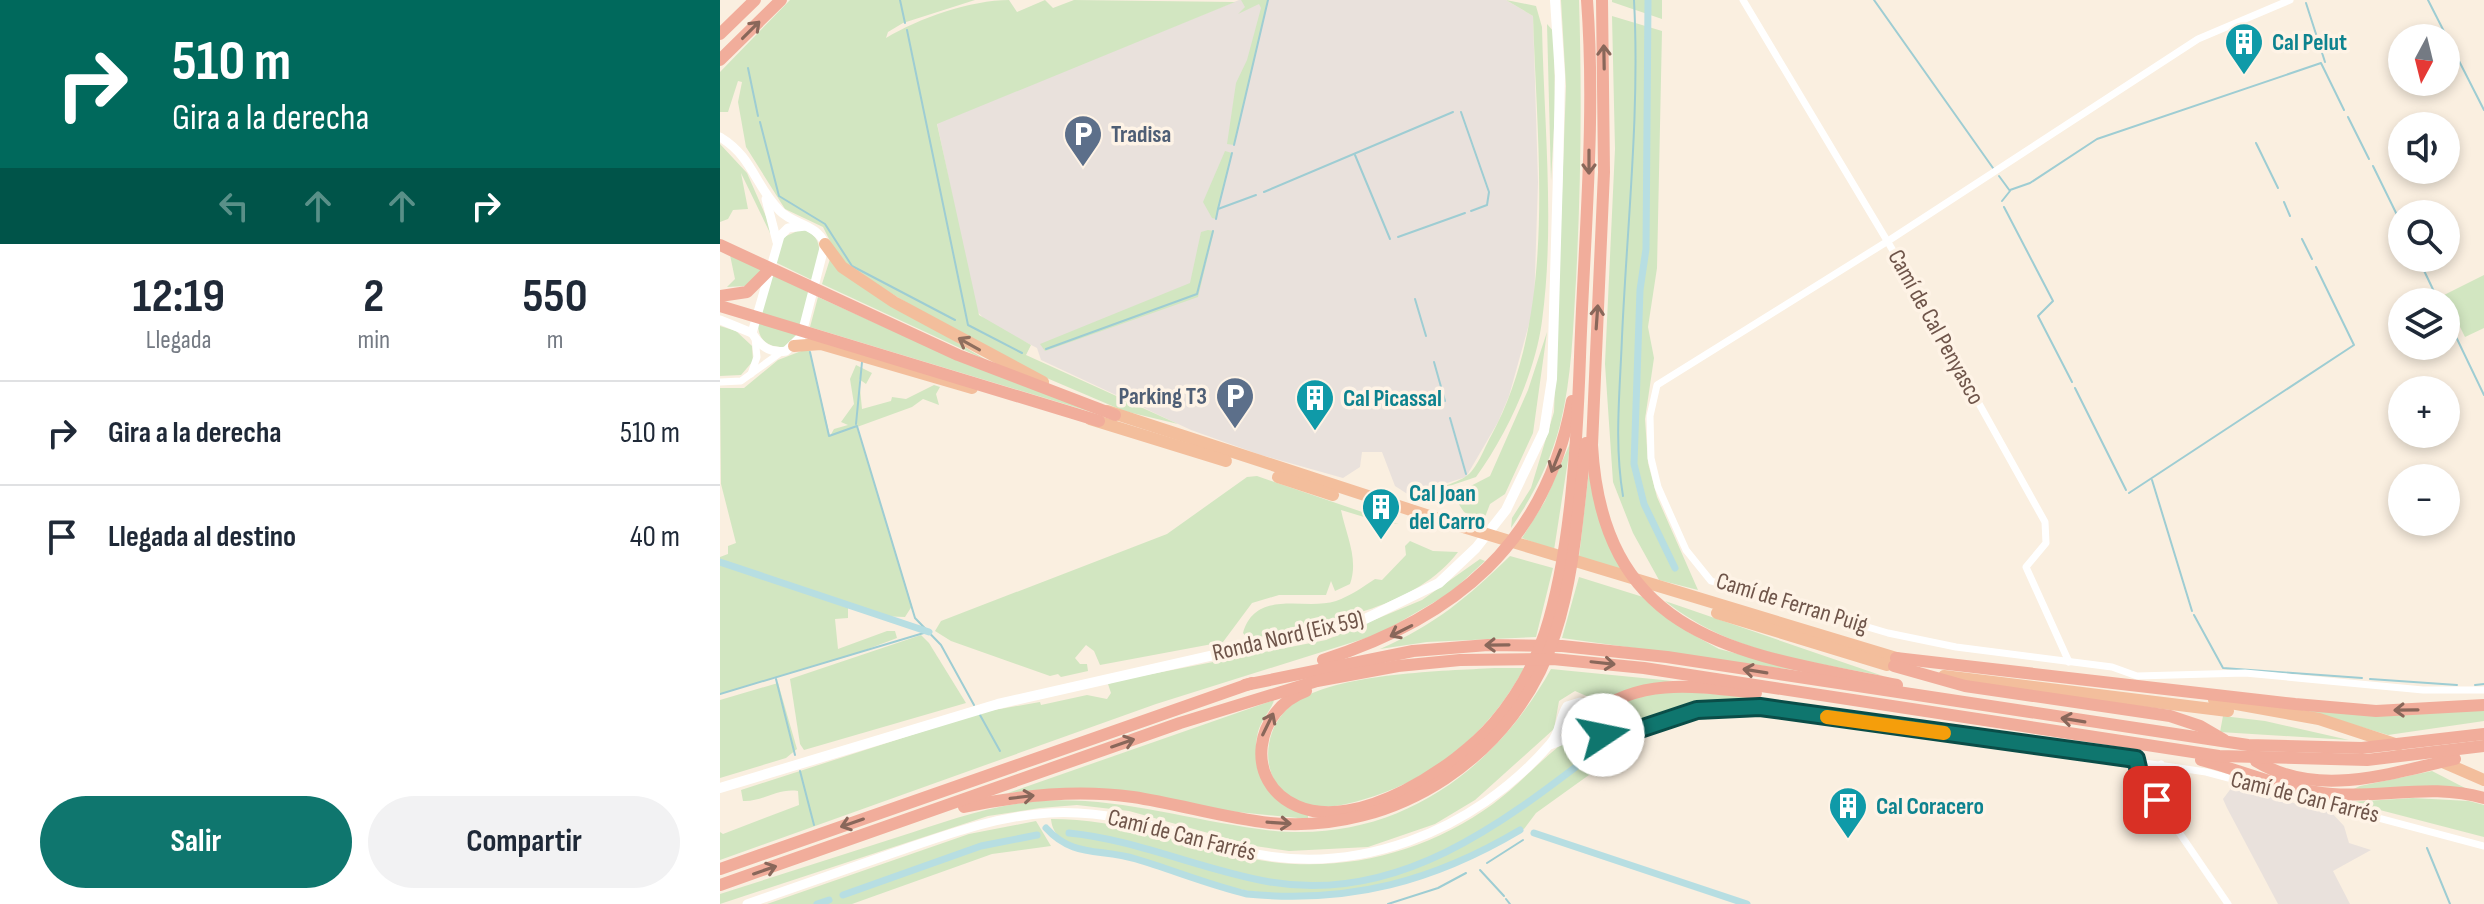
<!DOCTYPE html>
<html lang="es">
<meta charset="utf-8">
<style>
:root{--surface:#fff;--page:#f2f2f3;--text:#1f2937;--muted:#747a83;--line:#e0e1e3;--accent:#0f766e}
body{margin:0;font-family:"Sofia Sans Condensed",sans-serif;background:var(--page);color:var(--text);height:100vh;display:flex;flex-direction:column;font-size:30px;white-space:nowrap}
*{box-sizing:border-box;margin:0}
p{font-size:26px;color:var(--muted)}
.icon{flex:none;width:44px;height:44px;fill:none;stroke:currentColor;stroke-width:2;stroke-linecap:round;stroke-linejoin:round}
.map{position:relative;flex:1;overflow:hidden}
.panel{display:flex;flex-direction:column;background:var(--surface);width:720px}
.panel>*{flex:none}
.hud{background:#00695c;color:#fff;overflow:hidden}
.needle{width:52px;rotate:187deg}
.controls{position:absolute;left:1668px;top:24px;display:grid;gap:16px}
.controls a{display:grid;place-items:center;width:72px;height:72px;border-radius:50%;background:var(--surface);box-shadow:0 4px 12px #0003;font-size:40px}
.pin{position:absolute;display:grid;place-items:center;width:68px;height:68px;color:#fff;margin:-34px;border-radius:16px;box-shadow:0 4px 12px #0006}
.me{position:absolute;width:88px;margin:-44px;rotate:79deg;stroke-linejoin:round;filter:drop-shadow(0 0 6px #0008)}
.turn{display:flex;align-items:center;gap:28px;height:168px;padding:0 40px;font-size:36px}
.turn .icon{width:104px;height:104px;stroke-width:2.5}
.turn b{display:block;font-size:56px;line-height:68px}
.lanes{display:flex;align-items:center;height:76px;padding:0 40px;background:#0003;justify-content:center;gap:40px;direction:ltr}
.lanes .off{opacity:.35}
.eta{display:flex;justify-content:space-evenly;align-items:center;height:136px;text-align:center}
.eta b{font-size:48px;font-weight:700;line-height:56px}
.button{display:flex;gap:16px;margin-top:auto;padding:16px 40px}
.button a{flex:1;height:92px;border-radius:48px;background:var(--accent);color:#fff;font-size:32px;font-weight:700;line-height:92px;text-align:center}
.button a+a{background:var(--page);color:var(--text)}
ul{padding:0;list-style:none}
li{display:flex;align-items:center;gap:24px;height:104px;padding:0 40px;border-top:2px solid var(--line)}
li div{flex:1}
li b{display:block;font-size:30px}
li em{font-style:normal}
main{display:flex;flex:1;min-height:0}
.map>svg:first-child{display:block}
</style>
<main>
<section class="panel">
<div class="hud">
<div class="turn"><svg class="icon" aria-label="right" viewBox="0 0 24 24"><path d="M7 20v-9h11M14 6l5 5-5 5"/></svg><div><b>510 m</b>Gira a la derecha</div></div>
<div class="lanes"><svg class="icon off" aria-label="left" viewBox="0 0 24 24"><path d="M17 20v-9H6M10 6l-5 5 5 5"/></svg><svg class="icon off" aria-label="ahead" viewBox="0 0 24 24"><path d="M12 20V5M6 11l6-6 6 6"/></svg><svg class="icon off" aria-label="ahead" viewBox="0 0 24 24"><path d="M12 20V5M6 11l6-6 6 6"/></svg><svg class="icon" aria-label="right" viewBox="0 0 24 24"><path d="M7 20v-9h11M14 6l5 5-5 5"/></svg></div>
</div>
<div class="eta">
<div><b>12:19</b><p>Llegada</p></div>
<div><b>2</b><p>min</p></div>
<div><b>550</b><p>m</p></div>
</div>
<ul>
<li><svg class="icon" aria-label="right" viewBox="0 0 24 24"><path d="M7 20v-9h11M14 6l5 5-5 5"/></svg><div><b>Gira a la derecha</b></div><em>510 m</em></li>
<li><svg class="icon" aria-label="arrive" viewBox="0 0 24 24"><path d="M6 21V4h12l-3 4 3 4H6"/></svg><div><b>Llegada al destino</b></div><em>40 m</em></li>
</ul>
<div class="button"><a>Salir</a><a>Compartir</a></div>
</section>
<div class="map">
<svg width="1764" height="904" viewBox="0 0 1764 904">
<rect width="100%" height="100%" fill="#faefe0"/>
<!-- industrial -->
<g fill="#e9e1dc">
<path d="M519 0H786L813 16 818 182 814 306 789 396 778 422 746 477 689 495 675 486 662 452H642L640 467 623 478 541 455 471 430 321 360 317 348 266 321 256 310 217 123Z"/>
<path d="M1512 787 1612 813 1624 826 1629 843 1651 850 1613 871 1630 904H1558L1507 808 1503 799Z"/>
</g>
<!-- green -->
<g fill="#d2e6c1">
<path d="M70 0H255L183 23 168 32 166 38C199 18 251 0 289 0L297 12 325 0 333 8 354 0 515 2 217 124 259 315 311 345 306 355 458 424 404 411 315 373 230 329 133 270 116 253 103 227 65 209 26 147 18 102 22 82 18 81 8 112H0V72Z"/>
<path d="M521 0H548L514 145 507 144 516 83 527 60 541 8 539 4 518 14 525 7Z"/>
<path d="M786 0 816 6 822 27C824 124 835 225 822 321 815 374 787 434 756 477L691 499 687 493C701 495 732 485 745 477 757 470 764 448 771 436 838 312 817 153 813 16Z"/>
<path d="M841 0H859C862 93 861 186 856 280 853 328 852 378 840 425 830 463 813 496 791 528L792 518 811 488 834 412 846 86Z"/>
<path d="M892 0H942V19L892 2Z"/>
<path d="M892 16 942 31 937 268 928 327 934 358 925 419 928 463 937 497 978 590 939 580 913 533 893 482 885 364 895 149Z"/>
<path d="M827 24 834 32 835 110 831 181Z"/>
<path d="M0 144 27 173 52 230 50 233 21 173 28 209 13 210 8 219 0 222Z"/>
<path d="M505 151 512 153 496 219 492 218 483 202Z"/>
<path d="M82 229C108 238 98 260 94 281L55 262 64 237Z"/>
<path d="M488 230 494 231 478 297 325 351 320 344 470 283 481 232Z"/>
<path d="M10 255 42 270 27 286 7 287 15 279Z"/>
<path d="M110 259 129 278 268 361 102 284Z"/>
<path d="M52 274 90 293 81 325 40 313Z"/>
<path d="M1764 275V328L1745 337 1724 295Z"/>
<path d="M98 297 233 358 381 415 90 327Z"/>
<path d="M38 323 77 334 64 347C47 347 38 340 38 323Z"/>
<path d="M0 326 16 331 32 346 33 361 21 375 0 376Z"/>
<path d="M827 332 813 433 785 494 770 504 765 517 757 519 744 512 736 500 739 492 770 476 808 390Z"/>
<path d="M89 348 110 436 114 429 128 425 121 422 134 404 130 379 136 365 152 373 146 384 139 379 142 409 171 401 172 397 186 399 214 385 220 387 216 394 219 405 203 399 192 407 137 427 192 606 185 617 158 616 128 606V618L115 619 118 649 167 631H175L177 638 132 655 0 694V557L8 554V546L16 543 1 484 0 388H24L58 360Z"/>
<path d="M851 441 834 550 802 538 825 501Z"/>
<path d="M869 470 872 491 905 571 859 557Z"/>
<path d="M537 476 654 516 664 515 665 520 679 524 665 522 661 527 654 520 621 510C626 535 639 559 630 584L615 591 611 581 606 595H559L532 603 503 642 380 665 374 651 366 645 355 658 360 664H367L368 671 341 677 338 674 330 676 231 641 215 631 221 621 447 534 527 477Z"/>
<path d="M690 541 713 551 738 552C696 608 608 621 545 636L527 638 523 633C536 588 585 611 616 601 630 596 643 587 655 579L662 580 686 555 685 546Z"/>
<path d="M790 556 833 568 816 637 707 642 660 649C715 625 748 597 790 556Z"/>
<path d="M760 559 765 561 730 593 659 634 436 704 0 860V832L3 834 79 805 78 791C57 788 43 802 23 801L21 790 263 712 320 702 321 705 367 695 387 699 391 693 388 684 401 680 606 640 702 600Z"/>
<path d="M859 577 923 597 968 632 999 649 1088 672 842 638Z"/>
<path d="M945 601 1163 676C1083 660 1011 653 945 601Z"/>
<path d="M201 635 209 643 246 703 84 750 80 744 70 679Z"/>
<path d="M775 668H804C770 732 714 779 645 799 628 804 608 809 591 806 536 795 536 725 579 700 623 673 723 671 775 668Z"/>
<path d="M831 669 953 681 920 687 878 701 855 691 839 701 834 729 755 800 715 824 648 847 569 851 535 846 409 811 357 805 320 808 268 816 0 904V894C59 875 119 856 178 837 224 822 270 805 318 801 395 796 464 819 539 829 667 848 771 777 831 669Z"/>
<path d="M58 683 77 749 66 758 0 778V700Z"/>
<path d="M959 691 1027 697 1365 748 1034 702 967 708 901 732 883 729 881 723C893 695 933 694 959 691Z"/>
<path d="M554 700C552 709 541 720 538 732 529 768 554 805 588 815V819L309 791 288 793Z"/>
<path d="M1581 709H1764V721L1668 735Z"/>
<path d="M1503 716 1545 721 1629 740 1500 732Z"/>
<path d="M875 738 891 742 894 757 816 813 804 829 799 828C712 882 631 904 528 891 486 883 447 864 406 855 380 849 334 853 331 819 401 819 461 843 529 858 614 876 703 855 773 804 796 787 816 765 838 747L849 741Z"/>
<path d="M1712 771 1747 789 1629 791 1640 786Z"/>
<path d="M1693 798 1749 801 1764 805V837L1629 802Z"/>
<path d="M316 821 331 846 272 854 132 904H47L249 834Z"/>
</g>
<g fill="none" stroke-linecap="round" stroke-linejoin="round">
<!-- stream -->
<g stroke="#9ecdd3" stroke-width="2">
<path d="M180 0 185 23"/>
<path d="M1154 0 1273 168"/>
<path d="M1708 0 1764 110"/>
<path d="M1586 3 1605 62"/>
<path d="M187 30 248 325 302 353"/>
<path d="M28 68 38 116"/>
<path d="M741 112 769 192 767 205 751 211"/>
<path d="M1628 117 1649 159"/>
<path d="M40 122 59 196 105 224 132 266 235 320"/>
<path d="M1536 143 1558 188"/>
<path d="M514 145 548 0"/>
<path d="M635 155 670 239"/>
<path d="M1653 166 1680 221"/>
<path d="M1279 176 1290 191 1282 201"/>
<path d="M1290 190 1310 183 1377 139 1601 63 1624 110"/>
<path d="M544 192 733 112"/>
<path d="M1564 202 1570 216"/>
<path d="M1284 207 1333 301 1318 316 1352 382"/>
<path d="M498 209 512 153"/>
<path d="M496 219 498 209 536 195"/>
<path d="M678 237 745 213"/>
<path d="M1582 239 1592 259"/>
<path d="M1698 258 1719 302"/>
<path d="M695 299 706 336"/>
<path d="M1726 316 1764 395"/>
<path d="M326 349 477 294 493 231"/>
<path d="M90 352 109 436 137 426 195 618 221 645 254 705"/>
<path d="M714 362 725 401"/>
<path d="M1355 388 1406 490"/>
<path d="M730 418 746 474"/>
<path d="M136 424 142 362"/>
<path d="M1432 480 1472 611"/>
<path d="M1409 493 1634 345 1596 267"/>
<path d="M903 496C894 443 900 391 902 337 907 225 920 112 914 0"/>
<path d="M1474 615 1503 668 1642 678"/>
<path d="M56 679 75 755"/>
<path d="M1650 679 1737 685"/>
<path d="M1755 685 1764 684"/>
<path d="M0 694 207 632"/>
<path d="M260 715 280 751"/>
<path d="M80 771 94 825"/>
<path d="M1707 848 1730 904"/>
<path d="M767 863 803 840"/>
<path d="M760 870 784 896"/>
<path d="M786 899 790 904"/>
<path d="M668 904 718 888 746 873"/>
</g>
<!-- canal -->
<g stroke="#b7dee2" stroke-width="7">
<path d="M928 0 926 249 920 290 914 464 924 504 955 568"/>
<path d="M0 562 209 632"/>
<path d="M326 828C353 858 380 848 416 859 453 870 489 885 527 894 630 904 714 881 800 830"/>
<path d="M349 833C419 840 481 870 550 882 679 904 783 823 878 750"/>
<path d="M814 833 1027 904"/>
<path d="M123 895 261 846 317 835"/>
<path d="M97 904 109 900"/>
</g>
<!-- minor -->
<g stroke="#fff" stroke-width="7">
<path d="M1023 0 1184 269 1325 522 1326 543 1306 567 1349 662"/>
<path d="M1570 0 1478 39 1168 241 937 385 930 416 931 458 938 487 966 550 991 581 1168 633 1236 647 1392 667 1417 676 1525 673 1703 690H1764"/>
<path d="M31 374 37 357 35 338"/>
<path d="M0 382 21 381 60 353"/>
<path d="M865 733 899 735 963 713 1008 706 1064 710 1486 772 1764 846"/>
<path d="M1416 759 1419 772 1437 800"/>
<path d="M1441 764 1436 783 1437 800 1508 904"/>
</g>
<!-- tertiary -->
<g stroke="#fff" stroke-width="9">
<path d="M0 137C33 157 35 186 60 211 74 225 97 224 105 244L81 337 66 351C50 354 40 346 32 333L60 236 68 228 86 226"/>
<path d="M46 199 57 242"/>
<path d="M0 320 32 333"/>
<path d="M27 904C77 887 126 869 176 852 226 835 276 816 329 813 396 809 455 833 519 850 633 880 754 832 830 744 841 732 839 718 847 706L860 702 870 707 875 719 869 730 830 745"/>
</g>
<!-- secondary -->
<path stroke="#fff" stroke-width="10" d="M0 788 278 704 639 622 719 583 756 548 786 510 824 431 832 379 838 174 840 76 835 0"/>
<!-- trunk -->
<g stroke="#f3be9c" stroke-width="12">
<path d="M105 244 122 267 174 302 323 382"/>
<path d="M74 346 101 344 252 388"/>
<path d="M387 411 740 526 1183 660"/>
<path d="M370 419 506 461"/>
<path d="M558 477 613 495"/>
<path d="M997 613 1167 665"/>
<path d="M1224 676 1508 711"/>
<path d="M1494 700 1599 719 1678 745"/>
<path d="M1718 760 1764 780"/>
</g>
<!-- motorway -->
<g stroke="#f1ad9b" stroke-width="12">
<path d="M882 0 884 172 872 445C883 641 1022 654 1177 685"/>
<path d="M0 34 35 0"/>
<path d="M0 60 61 0"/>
<path d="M0 245 238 355 395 415"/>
<path d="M0 296 27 292 47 272"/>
<path d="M0 306 379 421"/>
<path d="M1176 658 1575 704 1656 711 1764 705"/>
<path d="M603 660C734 618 826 544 852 401"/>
<path d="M1174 666 1245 686 1450 716 1480 726 1504 740"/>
<path d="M525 685 693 651 768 645 842 646 947 657 1528 745 1642 748 1764 734"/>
<path d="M586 691C535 709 522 782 577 806 637 833 737 766 774 723 796 697 814 666 825 633 851 553 857 442 860 357 864 238 876 119 867 0"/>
<path d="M874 714C921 676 981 687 1036 693"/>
<path d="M1481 760C1524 771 1567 791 1612 794 1662 798 1714 783 1764 798"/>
<path d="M1536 761C1599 799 1669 773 1735 759"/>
<path d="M244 807C300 795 356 789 413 797 459 804 504 818 550 823 676 835 797 755 835 634 855 573 858 506 866 443"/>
<path d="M0 869 532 683"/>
<path d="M0 885 460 723 597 681 678 666 740 660 833 659 924 668 1499 756 1647 760 1764 746"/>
</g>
</g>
<!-- one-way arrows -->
<defs><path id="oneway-shaft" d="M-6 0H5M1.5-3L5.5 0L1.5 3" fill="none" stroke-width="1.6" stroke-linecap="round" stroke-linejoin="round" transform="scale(2)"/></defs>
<g stroke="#89675a">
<use href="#oneway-shaft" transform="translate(31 30) rotate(-45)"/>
<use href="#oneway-shaft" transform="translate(884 57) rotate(-91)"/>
<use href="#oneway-shaft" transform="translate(869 162) rotate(90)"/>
<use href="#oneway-shaft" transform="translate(877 317) rotate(-86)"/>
<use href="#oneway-shaft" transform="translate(836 461) rotate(112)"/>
<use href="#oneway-shaft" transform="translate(681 631) rotate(153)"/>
<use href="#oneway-shaft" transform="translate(777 645) rotate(179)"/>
<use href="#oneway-shaft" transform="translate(883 663) rotate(6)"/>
<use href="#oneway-shaft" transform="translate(1035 671) rotate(-171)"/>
<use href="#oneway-shaft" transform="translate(1686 710) rotate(179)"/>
<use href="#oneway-shaft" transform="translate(1353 720) rotate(-171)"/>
<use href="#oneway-shaft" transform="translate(548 724) rotate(-64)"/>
<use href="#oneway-shaft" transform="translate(403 743) rotate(-19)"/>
<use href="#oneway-shaft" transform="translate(302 797) rotate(-7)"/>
<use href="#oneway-shaft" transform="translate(132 823) rotate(161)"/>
<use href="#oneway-shaft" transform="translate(559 823) rotate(4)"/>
<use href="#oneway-shaft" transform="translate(45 870) rotate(-19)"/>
</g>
<use stroke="#906f5e" href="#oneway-shaft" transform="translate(249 344) rotate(-151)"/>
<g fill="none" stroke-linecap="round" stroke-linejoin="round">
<!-- route casing -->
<g stroke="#0a4d48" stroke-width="20">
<path id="route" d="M883 735 905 734 977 710 1040 707 1416 759 1419 772 1437 800"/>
</g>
<!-- route -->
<use href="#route" stroke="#0f766e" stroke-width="14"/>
<!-- slow -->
<path stroke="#f59e0b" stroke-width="14" d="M1107 717 1224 733"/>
</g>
<!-- icons -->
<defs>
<g id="building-pin" transform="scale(2)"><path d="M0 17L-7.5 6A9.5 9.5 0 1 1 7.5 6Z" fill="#0f9aa8" stroke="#fef3e6"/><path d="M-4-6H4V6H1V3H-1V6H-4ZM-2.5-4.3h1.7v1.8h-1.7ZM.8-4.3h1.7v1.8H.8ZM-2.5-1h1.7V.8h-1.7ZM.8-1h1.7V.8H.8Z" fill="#fff"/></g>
<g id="parking-pin" transform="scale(2)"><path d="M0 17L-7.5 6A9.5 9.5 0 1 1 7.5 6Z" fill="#5c6f8a" stroke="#fef3e6"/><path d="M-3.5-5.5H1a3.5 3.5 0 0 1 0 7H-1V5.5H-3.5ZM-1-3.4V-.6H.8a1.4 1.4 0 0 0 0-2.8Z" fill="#fff"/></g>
</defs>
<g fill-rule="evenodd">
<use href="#building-pin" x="1524" y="42"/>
<use href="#parking-pin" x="363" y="134"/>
<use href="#parking-pin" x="515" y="396"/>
<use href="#building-pin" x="595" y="398"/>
<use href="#building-pin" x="661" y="507"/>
<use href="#building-pin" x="1128" y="806"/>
</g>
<g text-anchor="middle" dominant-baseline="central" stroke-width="7" stroke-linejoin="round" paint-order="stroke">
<!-- culture labels -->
<g font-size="24" font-weight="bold" fill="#0d838f" stroke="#fef3e6" text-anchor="start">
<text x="1552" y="42">Cal Pelut</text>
<text x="623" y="398">Cal Picassal</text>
<text x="689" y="493">Cal Joan<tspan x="689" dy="28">del Carro</tspan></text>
<text x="1156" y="806">Cal Coracero</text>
</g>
<!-- service labels -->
<g font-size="24" font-weight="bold" fill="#4e5e75" stroke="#fef3e6" text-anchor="start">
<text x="391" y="134">Tradisa</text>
<text x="487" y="396" text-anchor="end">Parking T3</text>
</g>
<!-- street labels -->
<g font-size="24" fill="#6f554a" stroke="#fef3e6">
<text transform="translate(1216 327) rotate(61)">Camí de Cal Penyasco</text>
<text transform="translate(1072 603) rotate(17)">Camí de Ferran Puig</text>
<text transform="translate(568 636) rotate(-13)">Ronda Nord (Eix 59)</text>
<text transform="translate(1585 797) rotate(14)">Camí de Can Farrés</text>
<text transform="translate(462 835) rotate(14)">Camí de Can Farrés</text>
</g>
</g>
</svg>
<div class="controls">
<a><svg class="needle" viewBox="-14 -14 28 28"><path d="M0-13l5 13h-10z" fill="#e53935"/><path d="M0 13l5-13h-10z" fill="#747a83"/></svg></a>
<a><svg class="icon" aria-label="sound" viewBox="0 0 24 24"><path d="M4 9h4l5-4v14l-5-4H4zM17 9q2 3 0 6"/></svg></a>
<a><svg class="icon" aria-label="search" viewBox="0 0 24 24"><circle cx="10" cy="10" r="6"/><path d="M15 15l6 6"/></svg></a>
<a><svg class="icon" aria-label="layers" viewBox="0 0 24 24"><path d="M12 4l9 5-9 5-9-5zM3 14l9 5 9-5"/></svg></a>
<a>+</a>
<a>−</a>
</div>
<div class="pin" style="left:1437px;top:800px;background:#d93025"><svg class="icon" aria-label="arrive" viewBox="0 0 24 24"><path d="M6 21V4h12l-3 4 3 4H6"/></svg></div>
<svg class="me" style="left:883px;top:735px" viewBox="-20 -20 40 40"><circle r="19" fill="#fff"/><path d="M0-13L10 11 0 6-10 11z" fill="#0f766e"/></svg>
</div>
</main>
